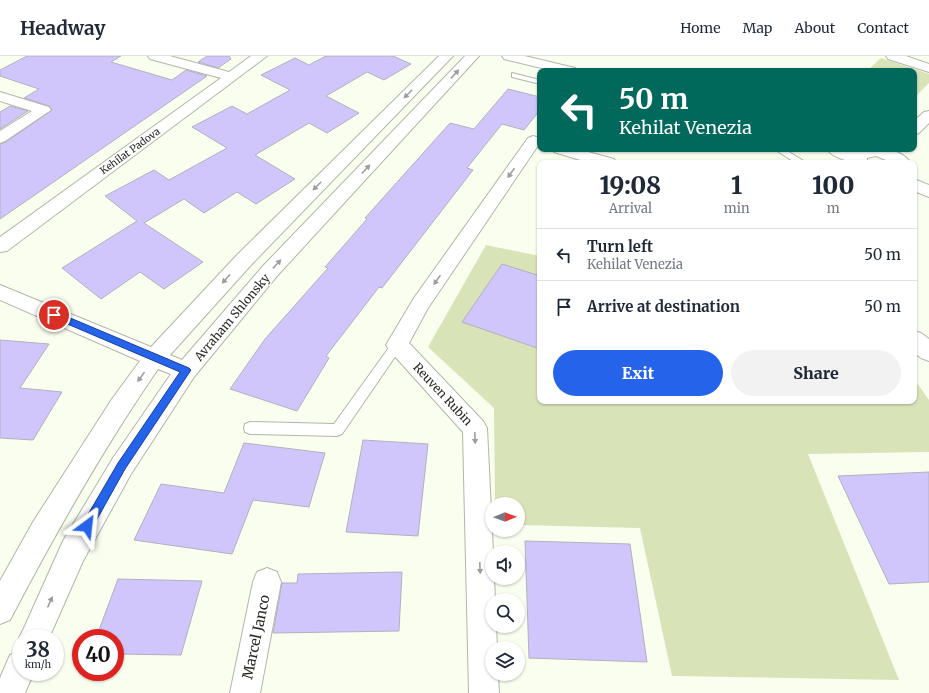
<!DOCTYPE html>
<style>
:root{--surface:#fff;--page:#f2f2f3;--text:#1f2937;--muted:#747a83;--line:#e0e1e3;--accent:#2563eb}
body{margin:0;font-family:Merriweather,serif;background:var(--page);color:var(--text);height:100vh;display:flex;flex-direction:column;font-size:15px;white-space:nowrap}
*{box-sizing:border-box;margin:0}
p{font-size:13px;color:var(--muted)}
.icon{flex:none;width:22px;height:22px;fill:none;stroke:currentColor;stroke-width:2;stroke-linecap:round;stroke-linejoin:round}
.map{position:relative;flex:1;overflow:hidden}
.side{position:absolute;left:537px;top:104px;width:380px;height:244px;display:flex;flex-direction:column;background:var(--surface);border-radius:8px;box-shadow:0 1px 3px #0004}
.side>*{flex:none}
.top-card{position:absolute;left:537px;top:12px;width:380px;height:84px;border-radius:8px;box-shadow:0 1px 3px #0004;background:#00695c;color:#fff;overflow:hidden}
.needle{width:26px;rotate:89deg}
.buttons{position:absolute;left:485px;top:441px;display:grid;gap:8px}
.buttons a{display:grid;place-items:center;width:40px;height:40px;border-radius:50%;background:var(--surface);box-shadow:0 1px 3px #0004;font-size:20px}
.speed{position:absolute;left:12px;top:573px;display:flex;gap:8px;font-size:20px;font-weight:700;text-align:center}
.speed>*{display:grid;place-content:center;width:52px;height:52px;border-radius:50%;background:var(--surface);box-shadow:0 1px 3px #0004;line-height:1}
.speed small{font-size:10px;font-weight:400}
.speed .limit{border:6px solid #d22;background:#fff;color:#111}
.pin{position:absolute;display:grid;place-items:center;width:34px;height:34px;color:#fff;margin:-17px;border:2px solid #fff;border-radius:50%;box-shadow:0 1px 4px #0007}
.me{position:absolute;width:44px;margin:-22px;rotate:30deg;stroke-linejoin:round;filter:drop-shadow(0 0 3px #0008)}
.turn{display:flex;align-items:center;gap:14px;height:84px;padding:0 16px;font-size:18px}
.turn .icon{width:52px;height:52px;stroke-width:2.5}
.turn b{display:block;font-size:28px;line-height:34px}
.eta{display:flex;justify-content:space-evenly;align-items:center;height:68px;text-align:center}
.eta b{font-size:24px;font-weight:800;line-height:28px}
.button{display:flex;gap:8px;margin-top:auto;padding:8px 16px}
.button a{flex:1;height:46px;border-radius:24px;background:var(--accent);color:#fff;font-size:16px;font-weight:800;line-height:46px;text-align:center}
.button a+a{background:var(--page);color:var(--text)}
ul{padding:0;list-style:none}
li{display:flex;align-items:center;gap:12px;height:52px;padding:0 16px;border-top:1px solid var(--line)}
li div{flex:1}
li b{display:block;font-size:15px}
li em{font-style:normal}
header{display:flex;align-items:center;gap:24px;box-sizing:border-box;height:56px;padding:0 20px;background:var(--surface);border-bottom:1px solid var(--line)}
header strong{font-size:19px}
nav{display:flex;gap:22px;margin-inline-start:auto;font-size:14px}
.map>svg:first-child{display:block}
</style>
<header>
<strong>Headway</strong>
<nav><a>Home</a><a>Map</a><a>About</a><a>Contact</a></nav>
</header>
<div class="map">
<svg width="929" height="637" viewBox="0 0 929 637">
<rect width="100%" height="100%" fill="#f9feee"/>
<!-- green -->
<g fill="#d8e3b8">
<path d="M881 2 929 18V27L914 42V15H867Z"/>
<path d="M486 189 540 200V345H914V323L929 344V396L808 398 899 624 672 620 640 472 518 469V448H495L494 352 428 291Z"/>
</g>
<!-- building -->
<g fill="#d0c6fc" stroke="#b2b0be">
<path d="M27 0H121L111 6 172 24 186 14 207 20 0 163V88L6 86 52 54 49 50 24 42 39 33 0 20V14Z"/>
<path d="M207 0H229L231 3 218 12 198 6Z"/>
<path d="M326 0H393L411 8 384 24 367 16 326 40 359 57 327 77 309 67 255 99 295 123 256 148 237 136 204 157 184 143 144 167 203 206 164 233 140 216 101 243 62 212 137 165 105 140 154 114 169 124 227 92 192 71 232 50 247 58 290 34 261 19 295 2 309 9Z"/>
<path d="M508 33 540 41V54L524 74 502 68 467 112 473 114 382 232 379 231 326 300 329 302 297 355 230 333 265 283 328 212 325 211 367 163 365 162 450 67 474 73Z"/>
<path d="M10 50 28 55 0 73V56Z"/>
<path d="M502 208 540 220V293L462 266Z"/>
<path d="M0 284 49 288 20 332 62 336 33 384 0 382Z"/>
<path d="M363 384 428 388 418 480 346 476Z"/>
<path d="M244 387 325 397 309 451 253 444 232 498 134 484 161 428 224 437Z"/>
<path d="M929 416V526L889 528 838 420Z"/>
<path d="M525 485 630 488 647 606 529 602Z"/>
<path d="M402 516 399 575 273 577 282 527H297L298 518Z"/>
<path d="M118 523 202 525 181 599 115 598V582H96Z"/>
</g>
<g fill="none" stroke-linecap="round" stroke-linejoin="round">
<!-- lane casing -->
<g stroke="#b2b6a7" stroke-width="2">
<g id="lane">
<path d="M512 17 540 24V28L512 21Z"/>
<path d="M774 93H784L807 107H796Z"/>
<path d="M397 284 401 286 403 289 401 292 342 378 337 380 250 378 245 376 244 372 245 368 250 366 334 368 393 286Z"/>
</g>
</g>
<!-- street casing -->
<g stroke="#b2b6a7" stroke-width="2">
<g id="street">
<path d="M148 0H170L229 16 251 0H267L7 195 0 196V181L221 22 150 3Z"/>
<path d="M502 0H525L575 12 577 15H554L504 3Z"/>
<path d="M886 0H906L929 8V16L888 3Z"/>
<path d="M0 36 49 51 51 54 5 85 0 87V75L32 55 0 45Z"/>
<path d="M929 55V67L919 77 914 79V65L924 56Z"/>
<path d="M533 80 540 82V92L537 91 428 252 409 287 483 365 487 372 493 496 492 522H494L495 544H492V570H496L497 592H492V618H498L499 637H469L463 376 390 295 386 289 414 242 528 82Z"/>
<path d="M552 93H577L614 103 616 107H590L554 96Z"/>
<path d="M827 93H848L855 96C870 87 901 92 911 107H893L876 100 867 102V107C856 107 834 104 827 93Z"/>
<path d="M914 123 929 129V141L914 135Z"/>
<path d="M914 275 921 277 929 283V305L921 302 914 296Z"/>
<path d="M267 512 277 516 281 526 260 637H230L253 526 257 516Z"/>
</g>
</g>
<!-- secondary casing -->
<g stroke="#b2b6a7" stroke-width="2">
<g id="secondary">
<path d="M439 0H453L251 209 170 299 182 304 263 210 465 0H479L277 220 194 321 131 418 83 505 49 582H21V586L19 582 24 572 63 485 113 402 171 318 158 313C103 393 55 478 10 564L0 568V525L33 466 112 343 140 305 0 244V229L151 291 237 199Z"/>
<path d="M21 595V616H34L25 637H0V622L10 599Z"/>
</g>
</g>
<!-- lane -->
<use href="#lane" fill="#fff" fill-rule="evenodd"/>
<!-- street -->
<use href="#street" fill="#fff" fill-rule="evenodd"/>
<!-- secondary -->
<use href="#secondary" fill="#fff" fill-rule="evenodd"/>
</g>
<!-- one-way arrows -->
<defs><path id="oneway-solid" d="M-6-.8H1V-3.2L6.5 0L1 3.2V.8H-6Z"/></defs>
<g fill="#9e9f9c">
<use href="#oneway-solid" transform="translate(455 18) rotate(-47)"/>
<use href="#oneway-solid" transform="translate(408 38) rotate(135)"/>
<use href="#oneway-solid" transform="translate(366 113) rotate(-47)"/>
<use href="#oneway-solid" transform="translate(511 117) rotate(125)"/>
<use href="#oneway-solid" transform="translate(317 130) rotate(135)"/>
<use href="#oneway-solid" transform="translate(277 208) rotate(-47)"/>
<use href="#oneway-solid" transform="translate(226 223) rotate(132)"/>
<use href="#oneway-solid" transform="translate(437 224) rotate(125)"/>
<use href="#oneway-solid" transform="translate(141 321) rotate(126)"/>
<use href="#oneway-solid" transform="translate(475 382) rotate(88)"/>
<use href="#oneway-solid" transform="translate(480 512) rotate(88)"/>
<use href="#oneway-solid" transform="translate(50 546) rotate(-66)"/>
</g>
<!-- route -->
<path fill="#2563eb" stroke="#184099" d="M51 256H56L189 312 191 314 125 413 91 474 87 476 83 474 81 470 83 467 118 407 180 316 51 261Z"/>
<g text-anchor="middle" dominant-baseline="central" stroke-width="3" stroke-linejoin="round" paint-order="stroke">
<!-- far-street labels -->
<g font-size="10" fill="#282a24" stroke="#fff">
<text transform="translate(130 95) rotate(-36)">Kehilat Padova</text>
</g>
<!-- street labels -->
<g font-size="12" fill="#282a24" stroke="#fff">
<text transform="translate(232 261) rotate(-50)">Avraham Shlonsky</text>
<text transform="translate(443 338) rotate(47)">Reuven Rubin</text>
</g>
<!-- near-street labels -->
<g font-size="14" fill="#282a24" stroke="#fff">
<text transform="translate(256 581) rotate(-78)">Marcel Janco</text>
</g>
</g>
</svg>
<div class="buttons">
<a><svg class="needle" viewBox="-14 -14 28 28"><path d="M0-13l5 13h-10z" fill="#e53935"/><path d="M0 13l5-13h-10z" fill="#747a83"/></svg></a>
<a><svg class="icon" aria-label="sound" viewBox="0 0 24 24"><path d="M4 9h4l5-4v14l-5-4H4zM17 9q2 3 0 6"/></svg></a>
<a><svg class="icon" aria-label="search" viewBox="0 0 24 24"><circle cx="10" cy="10" r="6"/><path d="M15 15l6 6"/></svg></a>
<a><svg class="icon" aria-label="layers" viewBox="0 0 24 24"><path d="M12 4l9 5-9 5-9-5zM3 14l9 5 9-5"/></svg></a>
</div>
<div class="speed"><div>38<small>km/h</small></div><div class="limit">40</div></div>
<div class="pin" style="left:54px;top:259px;background:#d93025"><svg class="icon" aria-label="arrive" viewBox="0 0 24 24"><path d="M6 21V4h12l-3 4 3 4H6"/></svg></div>
<svg class="me" style="left:87px;top:470px" viewBox="-20 -20 40 40"><path d="M0-17L14 15 0 8-14 15z" fill="#2563eb" stroke="#fff" stroke-width="4"/></svg>
<div class="top-card">
<div class="turn"><svg class="icon" aria-label="left" viewBox="0 0 24 24"><path d="M17 20v-9H6M10 6l-5 5 5 5"/></svg><div><b>50 m</b>Kehilat Venezia</div></div>
</div>
<section class="side">
<div class="eta">
<div><b>19:08</b><p>Arrival</p></div>
<div><b>1</b><p>min</p></div>
<div><b>100</b><p>m</p></div>
</div>
<ul>
<li><svg class="icon" aria-label="left" viewBox="0 0 24 24"><path d="M17 20v-9H6M10 6l-5 5 5 5"/></svg><div><b>Turn left</b><p>Kehilat Venezia</p></div><em>50 m</em></li>
<li><svg class="icon" aria-label="arrive" viewBox="0 0 24 24"><path d="M6 21V4h12l-3 4 3 4H6"/></svg><div><b>Arrive at destination</b></div><em>50 m</em></li>
</ul>
<div class="button"><a>Exit</a><a>Share</a></div>
</section>
</div>
